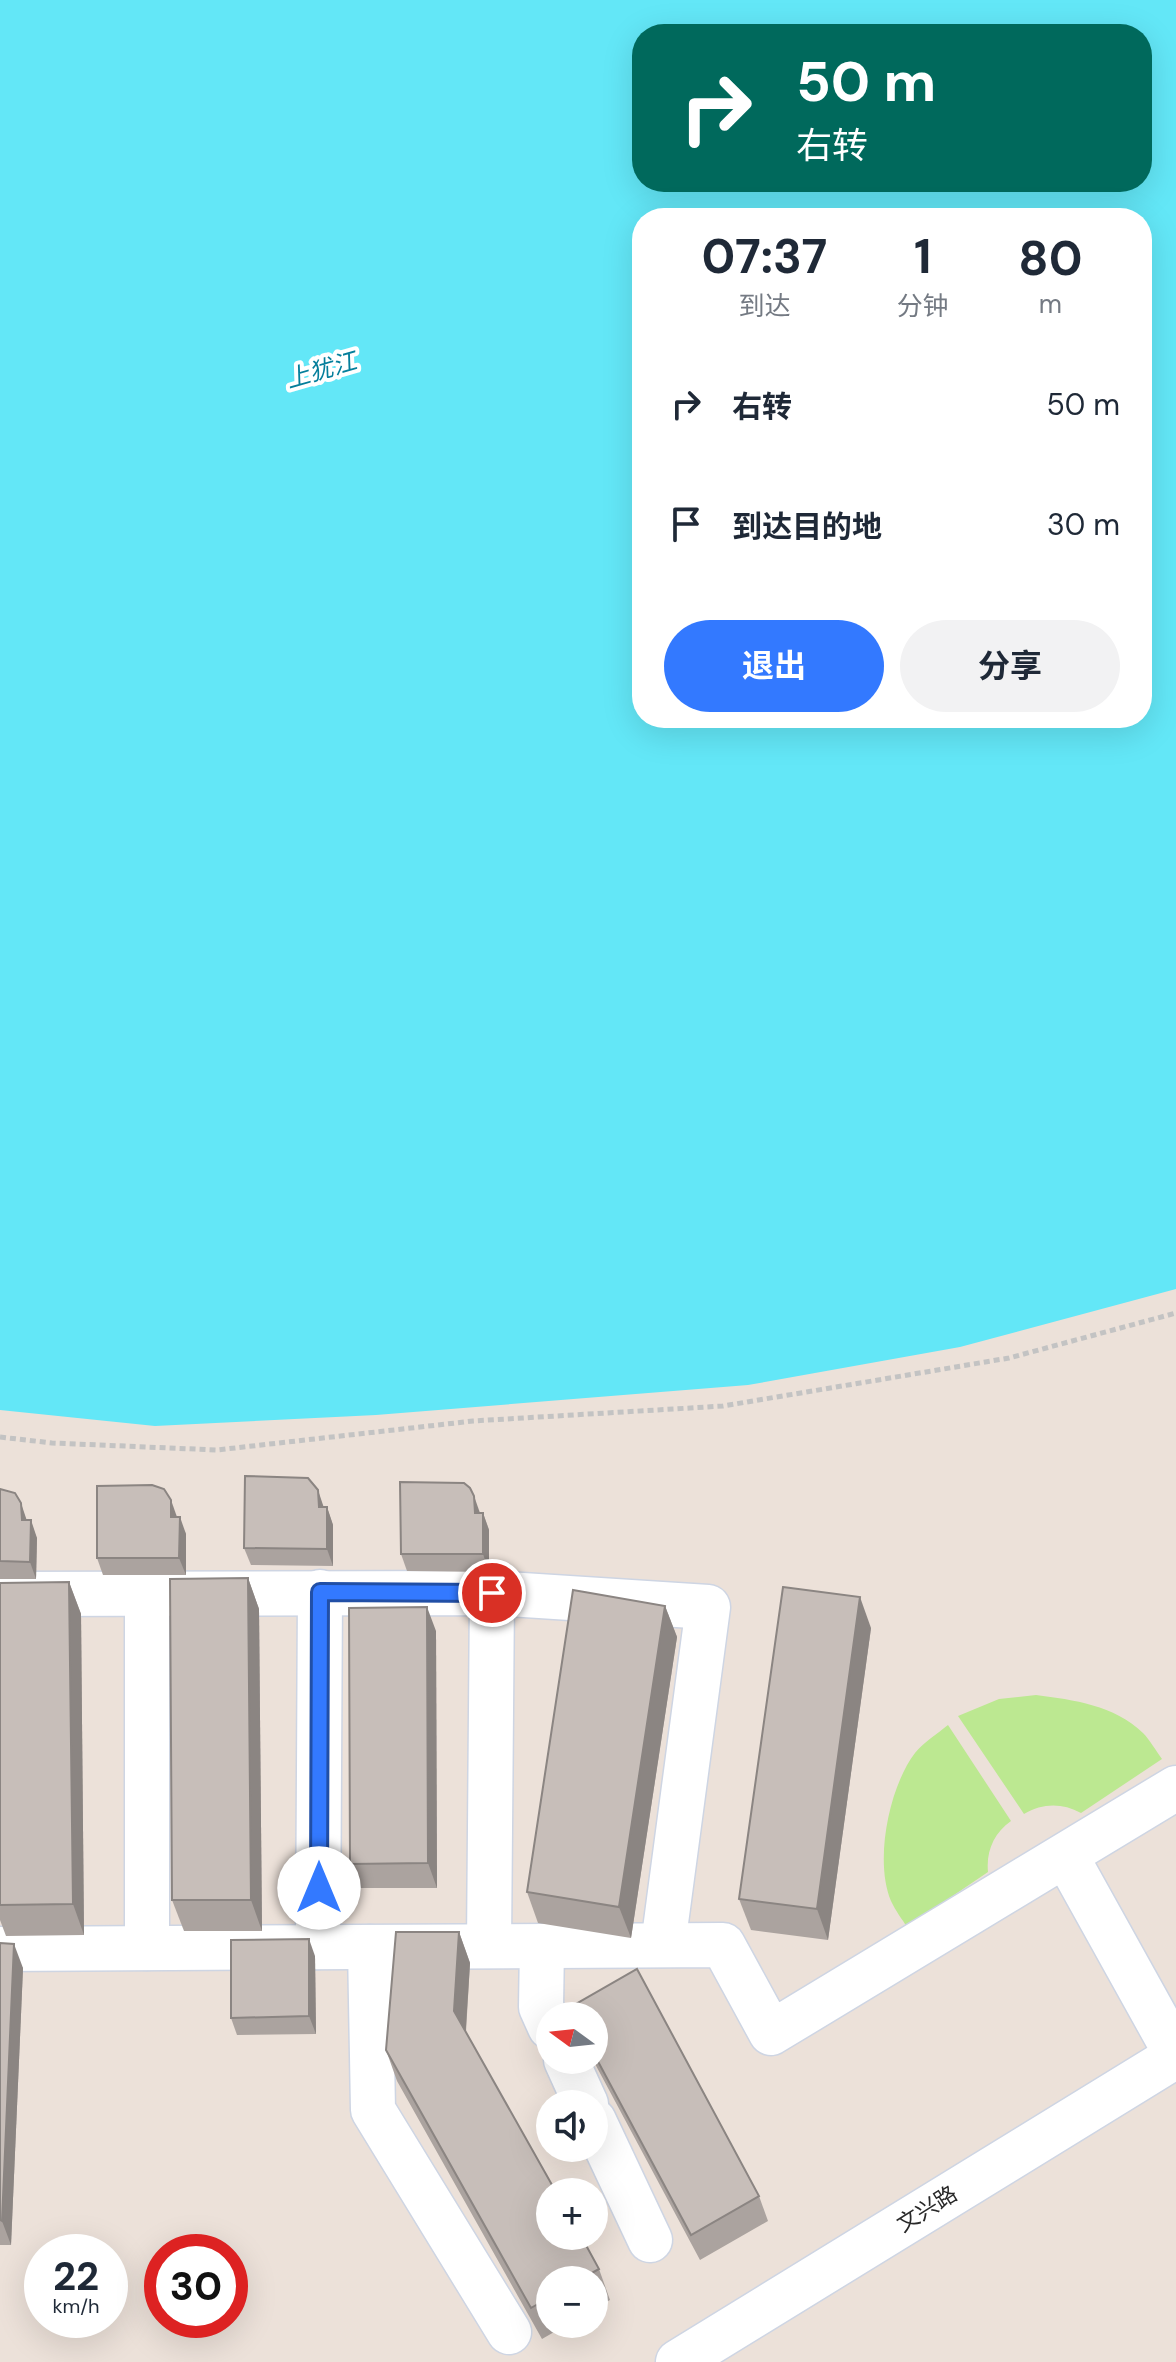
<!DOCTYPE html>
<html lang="zh">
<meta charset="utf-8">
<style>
:root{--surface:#fff;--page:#f2f2f3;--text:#1f2937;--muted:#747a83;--accent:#3379ff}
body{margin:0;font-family:"DM Sans","Noto Sans SC",sans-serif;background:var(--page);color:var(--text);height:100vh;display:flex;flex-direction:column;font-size:30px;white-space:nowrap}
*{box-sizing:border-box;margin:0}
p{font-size:26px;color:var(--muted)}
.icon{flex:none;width:44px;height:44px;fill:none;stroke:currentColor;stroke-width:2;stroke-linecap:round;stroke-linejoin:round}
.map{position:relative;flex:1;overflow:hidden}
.drawer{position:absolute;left:632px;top:208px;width:520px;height:520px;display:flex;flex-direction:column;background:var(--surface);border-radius:32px;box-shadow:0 8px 32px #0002}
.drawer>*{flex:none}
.guide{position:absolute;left:632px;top:24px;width:520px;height:168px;border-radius:32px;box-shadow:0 8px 32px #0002;background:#00695c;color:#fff;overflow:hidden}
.needle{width:52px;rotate:285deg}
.buttons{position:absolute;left:536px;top:2002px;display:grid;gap:16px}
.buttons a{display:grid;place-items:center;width:72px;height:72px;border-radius:50%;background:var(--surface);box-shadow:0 8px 32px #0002;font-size:40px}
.speed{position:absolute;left:24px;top:2234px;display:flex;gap:16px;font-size:40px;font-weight:700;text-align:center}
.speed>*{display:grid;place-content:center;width:104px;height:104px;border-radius:50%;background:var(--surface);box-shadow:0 8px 32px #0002;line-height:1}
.speed small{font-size:20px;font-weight:400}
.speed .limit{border:12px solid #d22;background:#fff;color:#111}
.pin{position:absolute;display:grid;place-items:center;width:68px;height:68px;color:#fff;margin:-34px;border:4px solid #fff;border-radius:50%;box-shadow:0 2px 8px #0007}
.me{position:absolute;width:88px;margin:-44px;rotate:0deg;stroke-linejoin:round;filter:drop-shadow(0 0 6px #0008)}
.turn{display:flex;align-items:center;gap:28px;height:168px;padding:0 32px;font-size:36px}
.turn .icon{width:104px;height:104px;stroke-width:2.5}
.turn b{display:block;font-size:56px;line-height:68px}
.eta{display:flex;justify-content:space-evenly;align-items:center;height:136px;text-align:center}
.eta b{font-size:48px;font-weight:700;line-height:56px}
.primary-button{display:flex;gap:16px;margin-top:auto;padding:16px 32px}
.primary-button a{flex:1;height:92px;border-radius:48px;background:var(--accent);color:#fff;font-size:32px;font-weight:700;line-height:92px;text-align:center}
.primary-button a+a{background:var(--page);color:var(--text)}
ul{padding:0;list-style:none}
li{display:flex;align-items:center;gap:24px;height:120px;padding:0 32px}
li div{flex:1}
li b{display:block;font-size:30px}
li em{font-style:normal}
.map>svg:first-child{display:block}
</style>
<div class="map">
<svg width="1176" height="2362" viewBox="0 0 1176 2362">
<rect width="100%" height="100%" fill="#ece1d9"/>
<!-- green -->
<g fill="#bce891">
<path d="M1036 1695C1074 1700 1114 1705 1143 1733 1150 1740 1156 1751 1162 1759L1081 1813C1062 1803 1043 1803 1024 1814L958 1716 999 1699Z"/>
<path d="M948 1725 1011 1821C994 1833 986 1851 988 1872L907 1927C902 1919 895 1910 891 1901 874 1861 889 1787 915 1753 924 1742 937 1734 948 1725Z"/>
</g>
<!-- water -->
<path fill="#63e7f7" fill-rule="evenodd" d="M0 0H1176V1289L960 1347 748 1385 376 1415 155 1426 0 1410ZM642 34H1142V182H642ZM642 218H1142V718H642Z"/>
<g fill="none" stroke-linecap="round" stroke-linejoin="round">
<!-- street casing -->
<g stroke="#ced5e3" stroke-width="47">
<g id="street">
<path d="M147 1593V1948"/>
<path d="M0 1594 492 1593 708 1607 663 1945"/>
<path d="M1066 1856 1176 2054"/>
<path d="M489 1946 492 1593"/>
<path d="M542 1946 541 2007 550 2027"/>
<path d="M318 1947 320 1592"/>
<path d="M370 1947 373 2110 509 2332"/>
<path d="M0 1949 723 1945 771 2033 1176 1788"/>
<path d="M566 2060 586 2104"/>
<path d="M594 2121 650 2240"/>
</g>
</g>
<!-- secondary casing -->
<g stroke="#ced5e3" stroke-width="47">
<path id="secondary" d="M678 2362 1176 2056"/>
</g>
<!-- path -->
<path stroke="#c3c3c3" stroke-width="5" stroke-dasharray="6 4" stroke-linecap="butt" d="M0 1437 52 1443 217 1450 473 1421 723 1406 1009 1358 1176 1313"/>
<!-- street -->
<use href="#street" stroke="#fff" stroke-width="44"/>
<!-- secondary -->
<use href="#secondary" stroke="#fff" stroke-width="44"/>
</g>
<!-- wall -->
<g fill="#aba39f">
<path d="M0 1489 27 1520 37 1538 36 1579H0Z"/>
<path d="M324 1507H327L333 1525V1566L251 1565 244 1548Z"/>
<path d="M480 1513H483L489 1530V1572L407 1571 401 1554Z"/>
<path d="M177 1517 186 1534V1575H103L97 1558Z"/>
<path d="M248 1578 259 1609 262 1931H184L172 1900Z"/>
<path d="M69 1582 81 1614 84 1935 6 1936 0 1920V1583Z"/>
<path d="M665 1606 677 1637 631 1938 538 1923 527 1892Z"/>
<path d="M871 1628 828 1940 751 1930 739 1899Z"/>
<path d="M436 1631 437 1888H359L350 1864Z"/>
<path d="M459 1932 470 1963 466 2032 599 2269 610 2300 594 2309V2280H550V2324H568L542 2339 397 2081 386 2050Z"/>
<path d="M0 1943 23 1968 11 2245H0Z"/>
<path d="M315 1956 316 2034 237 2035 231 2018Z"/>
<path d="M637 1969 759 2196 768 2221 700 2260 593 2060H594V2016H572L569 2008Z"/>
</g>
<!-- shaded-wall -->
<g fill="#8b8582">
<path d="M318 1490 324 1508 319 1507Z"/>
<path d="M474 1496 480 1513H475Z"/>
<path d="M171 1500 177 1517H171Z"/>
<path d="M21 1503 27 1521 22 1520Z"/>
<path d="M327 1507 333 1525V1566L327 1549Z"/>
<path d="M483 1513 489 1530V1572L483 1554Z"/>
<path d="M180 1517 186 1534V1575L179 1558Z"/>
<path d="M31 1520 37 1538 36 1579 30 1562Z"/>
<path d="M248 1578 259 1609 262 1931 251 1900Z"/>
<path d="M69 1582 81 1614 84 1935 73 1904Z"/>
<path d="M860 1597 871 1628 828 1940 817 1909Z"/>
<path d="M665 1606 677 1637 631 1938 619 1907Z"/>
<path d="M427 1607 436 1631 437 1888 428 1863Z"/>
<path d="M459 1932 470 1963 465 2042 454 2011Z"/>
<path d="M309 1939 315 1956 316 2034 309 2016Z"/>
<path d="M14 1944 23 1968 11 2245 2 2221Z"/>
</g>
<!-- building -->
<g fill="#c7beb9" stroke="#8b8582" stroke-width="2">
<path d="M245 1476 308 1478 318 1490 319 1507H327V1549L244 1548Z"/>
<path d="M400 1482 464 1483 470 1488 474 1496 475 1513H483V1554H401Z"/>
<path d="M152 1485 164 1489 171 1500V1517H180L179 1558H97V1486Z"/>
<path d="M0 1489 15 1493 21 1503 22 1520H31L30 1562 0 1561Z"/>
<path d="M248 1578 251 1900H172L170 1579Z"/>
<path d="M69 1582 73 1904 0 1905V1583Z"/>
<path d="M783 1587 860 1597 817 1909 739 1899Z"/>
<path d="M573 1590 665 1606 619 1907 527 1892Z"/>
<path d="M427 1607 428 1863 350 1864 349 1608Z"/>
<path d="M396 1932H459L454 2011 556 2192H550V2236H581L599 2269 579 2280H550V2297L531 2308 386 2050Z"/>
<path d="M309 1939V2016L231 2018V1940Z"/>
<path d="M0 1943 14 1944 2 2221 0 2220Z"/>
<path d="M637 1969 759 2196 691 2235 594 2054V2016H573L569 2008Z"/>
</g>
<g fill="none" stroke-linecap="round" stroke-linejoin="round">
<!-- route casing -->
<g stroke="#214fa6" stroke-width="20">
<path id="route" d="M319 1888 320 1592 492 1593"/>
</g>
<!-- route -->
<use href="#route" stroke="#3379ff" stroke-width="14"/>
</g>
<g text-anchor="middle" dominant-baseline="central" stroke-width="8" stroke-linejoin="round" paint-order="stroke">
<!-- street labels -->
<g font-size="22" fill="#292929" stroke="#fff">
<text transform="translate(927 2209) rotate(-32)">文兴路</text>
</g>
<!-- water labels -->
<g font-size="24" font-style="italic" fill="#047e9b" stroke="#fff">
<text transform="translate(321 370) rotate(-16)">上犹江</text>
</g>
</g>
</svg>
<div class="buttons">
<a><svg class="needle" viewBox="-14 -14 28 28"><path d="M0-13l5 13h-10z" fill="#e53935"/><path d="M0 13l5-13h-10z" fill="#747a83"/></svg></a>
<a><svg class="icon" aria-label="sound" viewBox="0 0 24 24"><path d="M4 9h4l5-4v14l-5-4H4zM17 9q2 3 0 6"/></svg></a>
<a>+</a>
<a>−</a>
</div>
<div class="speed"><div>22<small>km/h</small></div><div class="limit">30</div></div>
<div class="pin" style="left:492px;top:1593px;background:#d93025"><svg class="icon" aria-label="arrive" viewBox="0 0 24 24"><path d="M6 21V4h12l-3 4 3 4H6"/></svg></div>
<svg class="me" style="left:319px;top:1888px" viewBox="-20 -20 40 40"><circle r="19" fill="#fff"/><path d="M0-13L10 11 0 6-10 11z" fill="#3379ff"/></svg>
<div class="guide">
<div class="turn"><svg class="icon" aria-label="right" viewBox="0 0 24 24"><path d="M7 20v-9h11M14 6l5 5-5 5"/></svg><div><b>50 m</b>右转</div></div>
</div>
<section class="drawer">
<div class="eta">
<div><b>07:37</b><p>到达</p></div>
<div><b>1</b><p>分钟</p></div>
<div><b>80</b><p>m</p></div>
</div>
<ul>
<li><svg class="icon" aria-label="right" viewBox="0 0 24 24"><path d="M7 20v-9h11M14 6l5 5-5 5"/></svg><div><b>右转</b></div><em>50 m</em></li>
<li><svg class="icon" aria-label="arrive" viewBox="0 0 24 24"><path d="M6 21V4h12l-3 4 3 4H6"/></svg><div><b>到达目的地</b></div><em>30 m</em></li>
</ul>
<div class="primary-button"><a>退出</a><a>分享</a></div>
</section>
</div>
